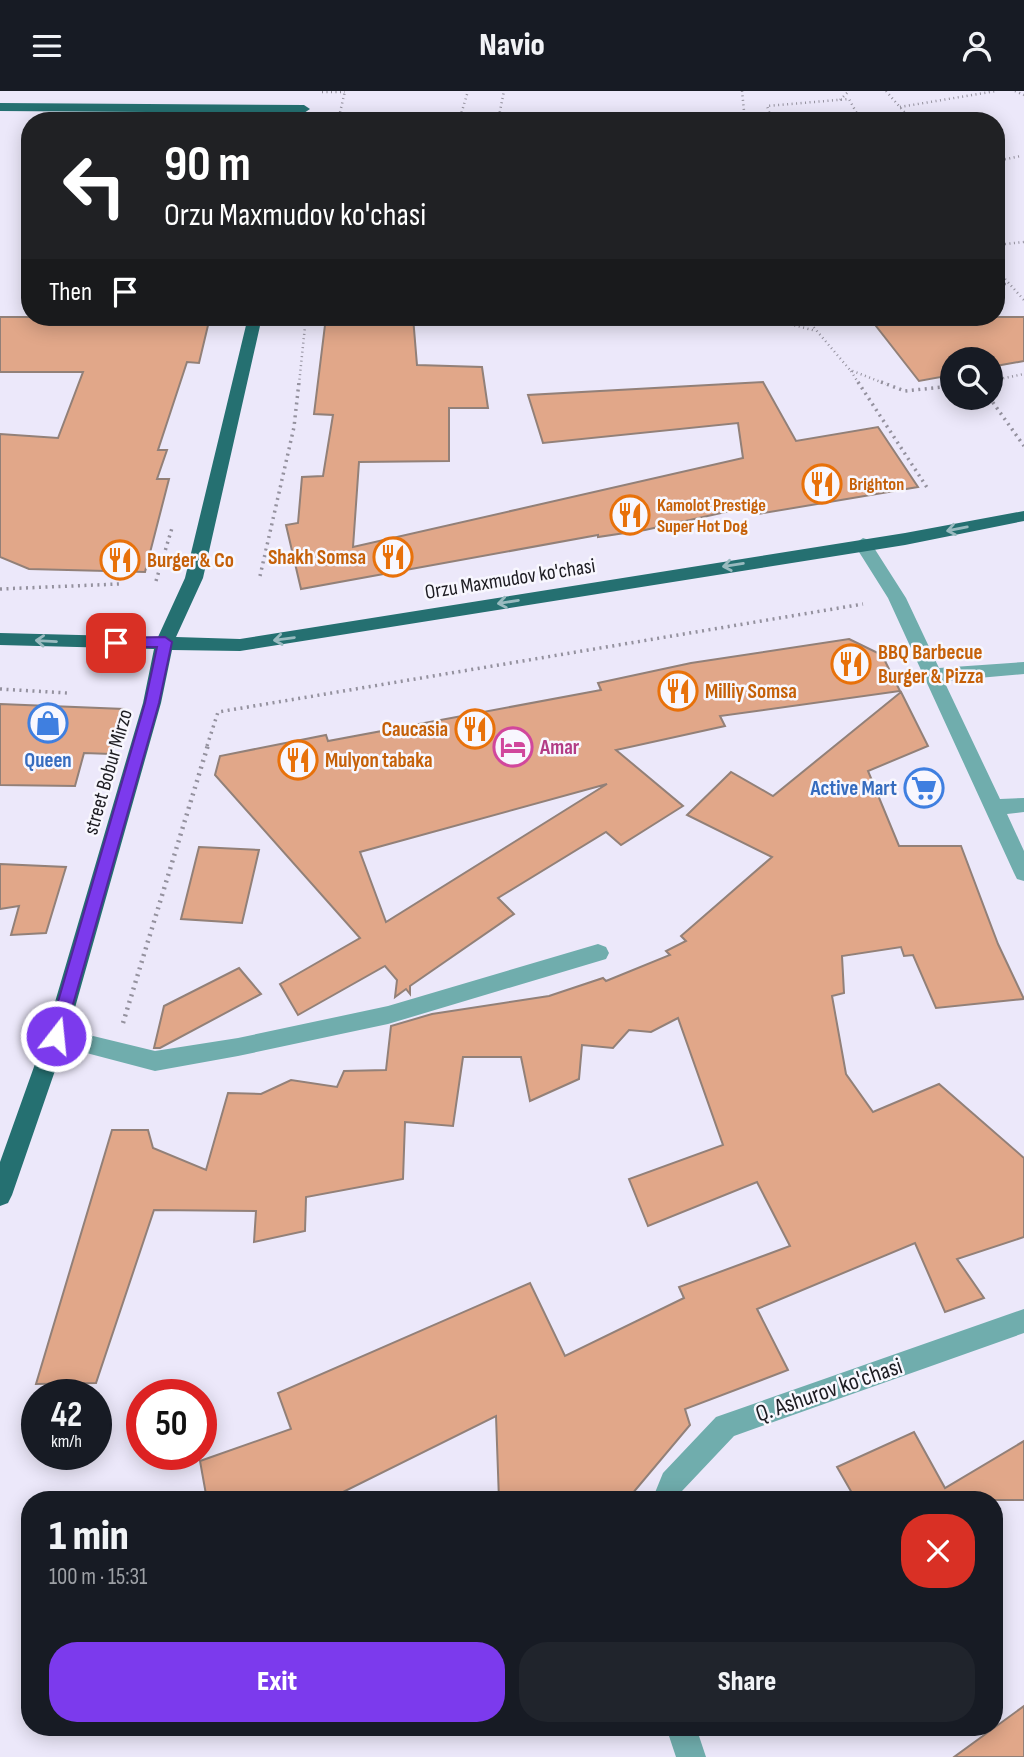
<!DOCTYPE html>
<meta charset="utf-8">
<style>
:root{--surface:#171b24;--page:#20242c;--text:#f1f3f6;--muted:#9ea1a6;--accent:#7c3aed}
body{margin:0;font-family:"Sofia Sans Condensed",sans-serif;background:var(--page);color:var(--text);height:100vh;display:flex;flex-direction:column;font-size:26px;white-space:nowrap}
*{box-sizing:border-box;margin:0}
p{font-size:23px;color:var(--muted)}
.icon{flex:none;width:38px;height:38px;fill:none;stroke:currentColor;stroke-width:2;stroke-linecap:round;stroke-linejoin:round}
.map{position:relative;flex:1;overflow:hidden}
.sheet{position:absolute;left:21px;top:1400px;width:982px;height:245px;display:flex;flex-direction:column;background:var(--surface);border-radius:28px;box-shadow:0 4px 18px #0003}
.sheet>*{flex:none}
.guide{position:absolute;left:21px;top:21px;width:984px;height:214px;border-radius:28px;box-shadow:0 4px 18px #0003;background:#202124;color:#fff;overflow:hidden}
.buttons{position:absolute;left:940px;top:256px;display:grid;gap:14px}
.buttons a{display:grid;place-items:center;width:63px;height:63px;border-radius:50%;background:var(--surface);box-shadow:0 4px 18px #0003;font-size:35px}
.speed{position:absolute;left:21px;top:1288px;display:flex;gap:14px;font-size:35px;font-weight:700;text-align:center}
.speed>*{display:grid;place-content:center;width:91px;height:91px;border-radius:50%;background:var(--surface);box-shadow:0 4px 18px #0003;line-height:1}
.speed small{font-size:18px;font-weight:400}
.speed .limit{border:10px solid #d22;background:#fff;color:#111}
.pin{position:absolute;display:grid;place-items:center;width:60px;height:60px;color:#fff;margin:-30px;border-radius:14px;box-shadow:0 4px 10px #0006}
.me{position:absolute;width:77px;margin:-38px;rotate:16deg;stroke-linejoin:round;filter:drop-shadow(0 0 5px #0008)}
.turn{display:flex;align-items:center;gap:24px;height:147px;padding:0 28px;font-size:32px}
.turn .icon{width:91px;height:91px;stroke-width:2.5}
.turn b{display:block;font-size:49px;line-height:60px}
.then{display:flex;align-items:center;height:66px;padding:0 28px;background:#0003;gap:14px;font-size:26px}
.round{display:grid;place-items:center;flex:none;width:74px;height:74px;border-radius:28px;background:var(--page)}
.head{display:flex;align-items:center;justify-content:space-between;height:119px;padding:0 28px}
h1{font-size:42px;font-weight:800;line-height:52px}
.action{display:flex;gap:14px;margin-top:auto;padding:14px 28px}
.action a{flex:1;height:80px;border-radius:28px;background:var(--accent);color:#fff;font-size:28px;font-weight:800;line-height:80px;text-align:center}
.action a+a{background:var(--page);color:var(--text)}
header{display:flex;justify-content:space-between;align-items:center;height:91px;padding:0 28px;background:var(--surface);font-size:32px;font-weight:800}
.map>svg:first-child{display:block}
</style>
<header><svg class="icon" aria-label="menu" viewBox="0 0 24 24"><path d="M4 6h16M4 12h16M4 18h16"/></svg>Navio<svg class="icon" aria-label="person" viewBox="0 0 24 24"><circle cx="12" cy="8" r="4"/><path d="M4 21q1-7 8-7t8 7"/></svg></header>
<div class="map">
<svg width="1024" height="1666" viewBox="0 0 1024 1666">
<rect width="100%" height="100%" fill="#ece8fa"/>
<!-- building -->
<g fill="#e1a789" stroke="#928078" stroke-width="2" fill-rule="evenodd">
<path d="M0 226H210L199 272 187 271 158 359H167L157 388H169L145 481 29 478 0 466V343L58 347 83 281H0Z"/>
<path d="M326 226H413L417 274 482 276 488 317H449V370L359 371 353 456 743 367 738 332 543 352 528 304 763 291 796 350 878 336 918 396 752 424 748 416 645 439 598 446V444L301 498 286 434 298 432 302 386 323 385 333 324 314 323Z"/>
<path d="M869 226H1024V270L990 276V268H952V284L919 290Z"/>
<path d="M849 548 882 564 900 600 720 625 725 635 616 659 683 715 621 754 606 741 498 807 514 823 410 895V903L406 898 395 906 397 889 385 875 298 924 280 893 360 847 215 684 220 665 326 644 328 650 601 599 598 592 691 572ZM607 693 386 831 360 761Z"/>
<path d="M901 601 928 655 868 680 899 755H961L998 853 1024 908 936 917 913 864 904 865 901 856 842 865 844 902 832 905 846 983 873 1021 939 993 1024 1067V1146L957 1168 984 1207 945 1221 915 1152 757 1218 788 1279 685 1318 690 1334 627 1409H499L496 1325 327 1409H207L200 1370 291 1338 278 1302 530 1192 565 1265 684 1207 679 1196 790 1155 757 1091 648 1135 629 1088 723 1054 678 927 651 941 629 939 613 957 582 954 579 988 530 1010 521 966H463L453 1035 405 1031 403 1088 306 1106 305 1140 254 1151 256 1120 154 1119 96 1292 36 1293 112 1039H148L153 1057 206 1079 228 1002 261 1003 291 989 337 996 344 980 386 979 391 935 432 923 549 905 603 887 606 890 670 864 666 860 686 850 681 845 772 766 687 724 731 681 773 705Z"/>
<path d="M0 613 124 618 111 663 84 662 75 695 0 694Z"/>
<path d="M199 756 259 759 242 832 181 828Z"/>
<path d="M0 773 66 776 46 842 11 844 19 815 0 818Z"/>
<path d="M239 877 261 903 160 957H154L164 915Z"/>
<path d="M914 1341 945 1397 1024 1350V1409H856L837 1376Z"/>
<path d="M1024 1615V1666H954Z"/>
</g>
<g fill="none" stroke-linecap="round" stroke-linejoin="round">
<!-- path-far2 -->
<g stroke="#94919e" stroke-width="2.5" stroke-dasharray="1 3.5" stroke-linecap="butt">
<path d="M742 0 745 30"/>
<path d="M886 0 912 30"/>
<path d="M1015 0 1024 4"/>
<path d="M322 1H345"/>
<path d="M840 9 849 0"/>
<path d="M900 16 996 0"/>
<path d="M338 30 345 0"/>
<path d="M459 30 468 0"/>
<path d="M498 30 504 0"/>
<path d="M772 30 767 15 849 8 861 30"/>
<path d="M996 70 1021 65"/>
<path d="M996 154 1024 151"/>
<path d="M996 178 1024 209"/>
<path d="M996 193H1009"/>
<path d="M764 226 816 240"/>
<path d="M805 226 850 279 886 293"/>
<path d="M851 280 859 293"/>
<path d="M990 290 1024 283"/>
<path d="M299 293 306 226"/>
</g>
<!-- path-far1 -->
<g stroke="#94919e" stroke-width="3.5" stroke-dasharray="2 4.5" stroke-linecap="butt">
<path d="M858 291 928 398"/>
<path d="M881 291 905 300 952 295"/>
<path d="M989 306 1024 355"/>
<path d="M718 433 734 431"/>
<path d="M260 485 294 336 299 291"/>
<path d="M156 490 172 437"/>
<path d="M0 498 119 493"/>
<path d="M0 598 67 602"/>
<path d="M207 655 218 621 863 513"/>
</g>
<!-- path -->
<path stroke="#94919e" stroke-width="4.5" stroke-dasharray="2 5" stroke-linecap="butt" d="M123 932 208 654"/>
<!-- minor -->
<g fill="#70adad" fill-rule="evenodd">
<path d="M863 447 869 449 906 507 939 577 1024 571V583L944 590 1000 708 1024 707V721L1007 723 1024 760V790L1017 788 1014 782 888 507 854 453Z"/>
<path d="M598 853 606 856 609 862 606 868 388 933 238 965 155 980 56 954 48 952 45 945 48 938 56 936 155 960 238 947 388 915Z"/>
<path d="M1024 1218V1242L734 1345 682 1400 679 1409H652L663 1382 716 1326Z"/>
<path d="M666 1636H696L706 1666H676Z"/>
</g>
<!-- major -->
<g fill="#257071" fill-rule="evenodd">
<path d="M0 12 304 14 310 18 304 22 0 20Z"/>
<path d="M248 226H262L203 487 176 546 240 548 905 442 1024 420V430L905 454 240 560 172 559 161 612 67 945 12 1104 8 1112 0 1115V1071L45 945 143 612 154 558 0 554V542L158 546 185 487Z"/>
</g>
</g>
<!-- one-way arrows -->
<defs><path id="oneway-shaft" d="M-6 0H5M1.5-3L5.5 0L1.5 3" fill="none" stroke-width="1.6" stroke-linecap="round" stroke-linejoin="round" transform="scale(1.75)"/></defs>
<g stroke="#99babf">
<use href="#oneway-shaft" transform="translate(957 438) rotate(169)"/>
<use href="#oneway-shaft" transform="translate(733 474) rotate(171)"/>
<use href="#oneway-shaft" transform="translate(508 511) rotate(171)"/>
<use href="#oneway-shaft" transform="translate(284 548) rotate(172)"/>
<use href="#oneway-shaft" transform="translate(46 550) rotate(-177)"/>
</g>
<!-- route -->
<path fill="#7c3aed" stroke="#51269a" stroke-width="2" d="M165 546 172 551 159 612 64 945 62 950H50L48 945 145 612 157 556H116L109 552 116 547Z"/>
<!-- icons -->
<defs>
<g id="restaurant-ring" transform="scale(2.0125)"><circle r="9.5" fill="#f8f7fe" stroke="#e8710a" stroke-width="1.5"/><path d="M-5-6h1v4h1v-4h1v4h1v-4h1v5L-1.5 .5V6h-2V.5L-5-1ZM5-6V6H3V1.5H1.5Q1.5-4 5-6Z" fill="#e8710a"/></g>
<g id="shop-ring" transform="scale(2.0125)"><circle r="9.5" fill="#f8f7fe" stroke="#3f7fe0" stroke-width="1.5"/><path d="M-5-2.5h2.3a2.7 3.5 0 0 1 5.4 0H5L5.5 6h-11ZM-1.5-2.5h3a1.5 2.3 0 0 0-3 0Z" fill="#3f7fe0"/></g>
<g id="hotel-ring" transform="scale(2.0125)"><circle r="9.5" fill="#f8f7fe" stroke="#d1479c" stroke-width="1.5"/><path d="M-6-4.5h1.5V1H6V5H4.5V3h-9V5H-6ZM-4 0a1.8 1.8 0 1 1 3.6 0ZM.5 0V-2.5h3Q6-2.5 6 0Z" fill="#d1479c"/></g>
<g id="supermarket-ring" transform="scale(2.0125)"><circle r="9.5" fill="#f8f7fe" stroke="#3f7fe0" stroke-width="1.5"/><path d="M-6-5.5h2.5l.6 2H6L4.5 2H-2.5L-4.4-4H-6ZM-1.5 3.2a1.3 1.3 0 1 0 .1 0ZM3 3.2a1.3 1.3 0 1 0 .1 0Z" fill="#3f7fe0"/></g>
</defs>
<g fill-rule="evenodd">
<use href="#restaurant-ring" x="822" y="393"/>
<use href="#restaurant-ring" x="630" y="424"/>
<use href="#restaurant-ring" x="393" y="466"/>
<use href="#restaurant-ring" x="120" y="469"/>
<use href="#restaurant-ring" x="851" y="573"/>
<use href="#restaurant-ring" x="678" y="600"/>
<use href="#shop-ring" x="48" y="632"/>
<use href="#restaurant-ring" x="475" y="638"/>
<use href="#hotel-ring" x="513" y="656"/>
<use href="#restaurant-ring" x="298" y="669"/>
<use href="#supermarket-ring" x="924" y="697"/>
</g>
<g text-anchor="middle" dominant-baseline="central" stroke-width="5" stroke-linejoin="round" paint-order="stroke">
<!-- far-food labels -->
<g font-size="18" font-weight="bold" fill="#c56008" stroke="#f8f7fe" text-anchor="start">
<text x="849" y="393">Brighton</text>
<text x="657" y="414">Kamolot Prestige<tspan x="657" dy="21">Super Hot Dog</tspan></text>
</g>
<!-- food labels -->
<g font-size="21" font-weight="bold" fill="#c56008" stroke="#f8f7fe" text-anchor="start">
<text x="366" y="466" text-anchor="end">Shakh Somsa</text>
<text x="147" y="469">Burger &amp; Co</text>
<text x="878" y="561">BBQ Barbecue<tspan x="878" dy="24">Burger &amp; Pizza</tspan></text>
<text x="705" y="600">Milliy Somsa</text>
<text x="448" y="638" text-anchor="end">Caucasia</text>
<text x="325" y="669">Mulyon tabaka</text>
</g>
<!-- street labels -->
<g font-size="21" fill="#1d1c22" stroke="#f8f7fe">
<text transform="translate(510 488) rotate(-9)">Orzu Maxmudov ko'chasi</text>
<text transform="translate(108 681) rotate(-74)">street Bobur Mirzo</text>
</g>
<!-- hotel labels -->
<g font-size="21" font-weight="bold" fill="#b23c85" stroke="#f8f7fe" text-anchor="start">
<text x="540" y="656">Amar</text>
</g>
<!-- shop labels -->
<g font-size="21" font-weight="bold" fill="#366cbe" stroke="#f8f7fe">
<text x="48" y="669">Queen</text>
<text x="897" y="697" text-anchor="end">Active Mart</text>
</g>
<!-- near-street labels -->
<g font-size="24" fill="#1d1c22" stroke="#f8f7fe">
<text transform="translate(829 1299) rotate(-19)">Q. Ashurov ko'chasi</text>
</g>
</g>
</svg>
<div class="buttons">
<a><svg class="icon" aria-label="search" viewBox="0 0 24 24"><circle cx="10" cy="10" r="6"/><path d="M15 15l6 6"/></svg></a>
</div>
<div class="speed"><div>42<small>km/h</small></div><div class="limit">50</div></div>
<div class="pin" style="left:116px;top:552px;background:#d93025"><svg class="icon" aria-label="arrive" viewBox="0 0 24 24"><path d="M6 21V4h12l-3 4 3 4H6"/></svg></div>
<svg class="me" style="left:56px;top:945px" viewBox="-20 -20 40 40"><circle r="17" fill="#7c3aed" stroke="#fff" stroke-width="3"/><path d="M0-11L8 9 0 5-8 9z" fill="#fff"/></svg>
<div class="guide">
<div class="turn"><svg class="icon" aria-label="left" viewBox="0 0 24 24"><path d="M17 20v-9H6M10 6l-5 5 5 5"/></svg><div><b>90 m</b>Orzu Maxmudov ko'chasi</div></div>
<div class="then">Then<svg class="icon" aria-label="arrive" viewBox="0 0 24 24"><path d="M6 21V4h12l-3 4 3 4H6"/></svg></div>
</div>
<section class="sheet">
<div class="head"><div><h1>1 min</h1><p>100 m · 15:31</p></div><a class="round" style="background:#d93025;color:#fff"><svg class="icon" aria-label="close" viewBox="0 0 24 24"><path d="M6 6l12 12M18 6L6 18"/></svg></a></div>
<div class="action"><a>Exit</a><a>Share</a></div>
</section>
</div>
